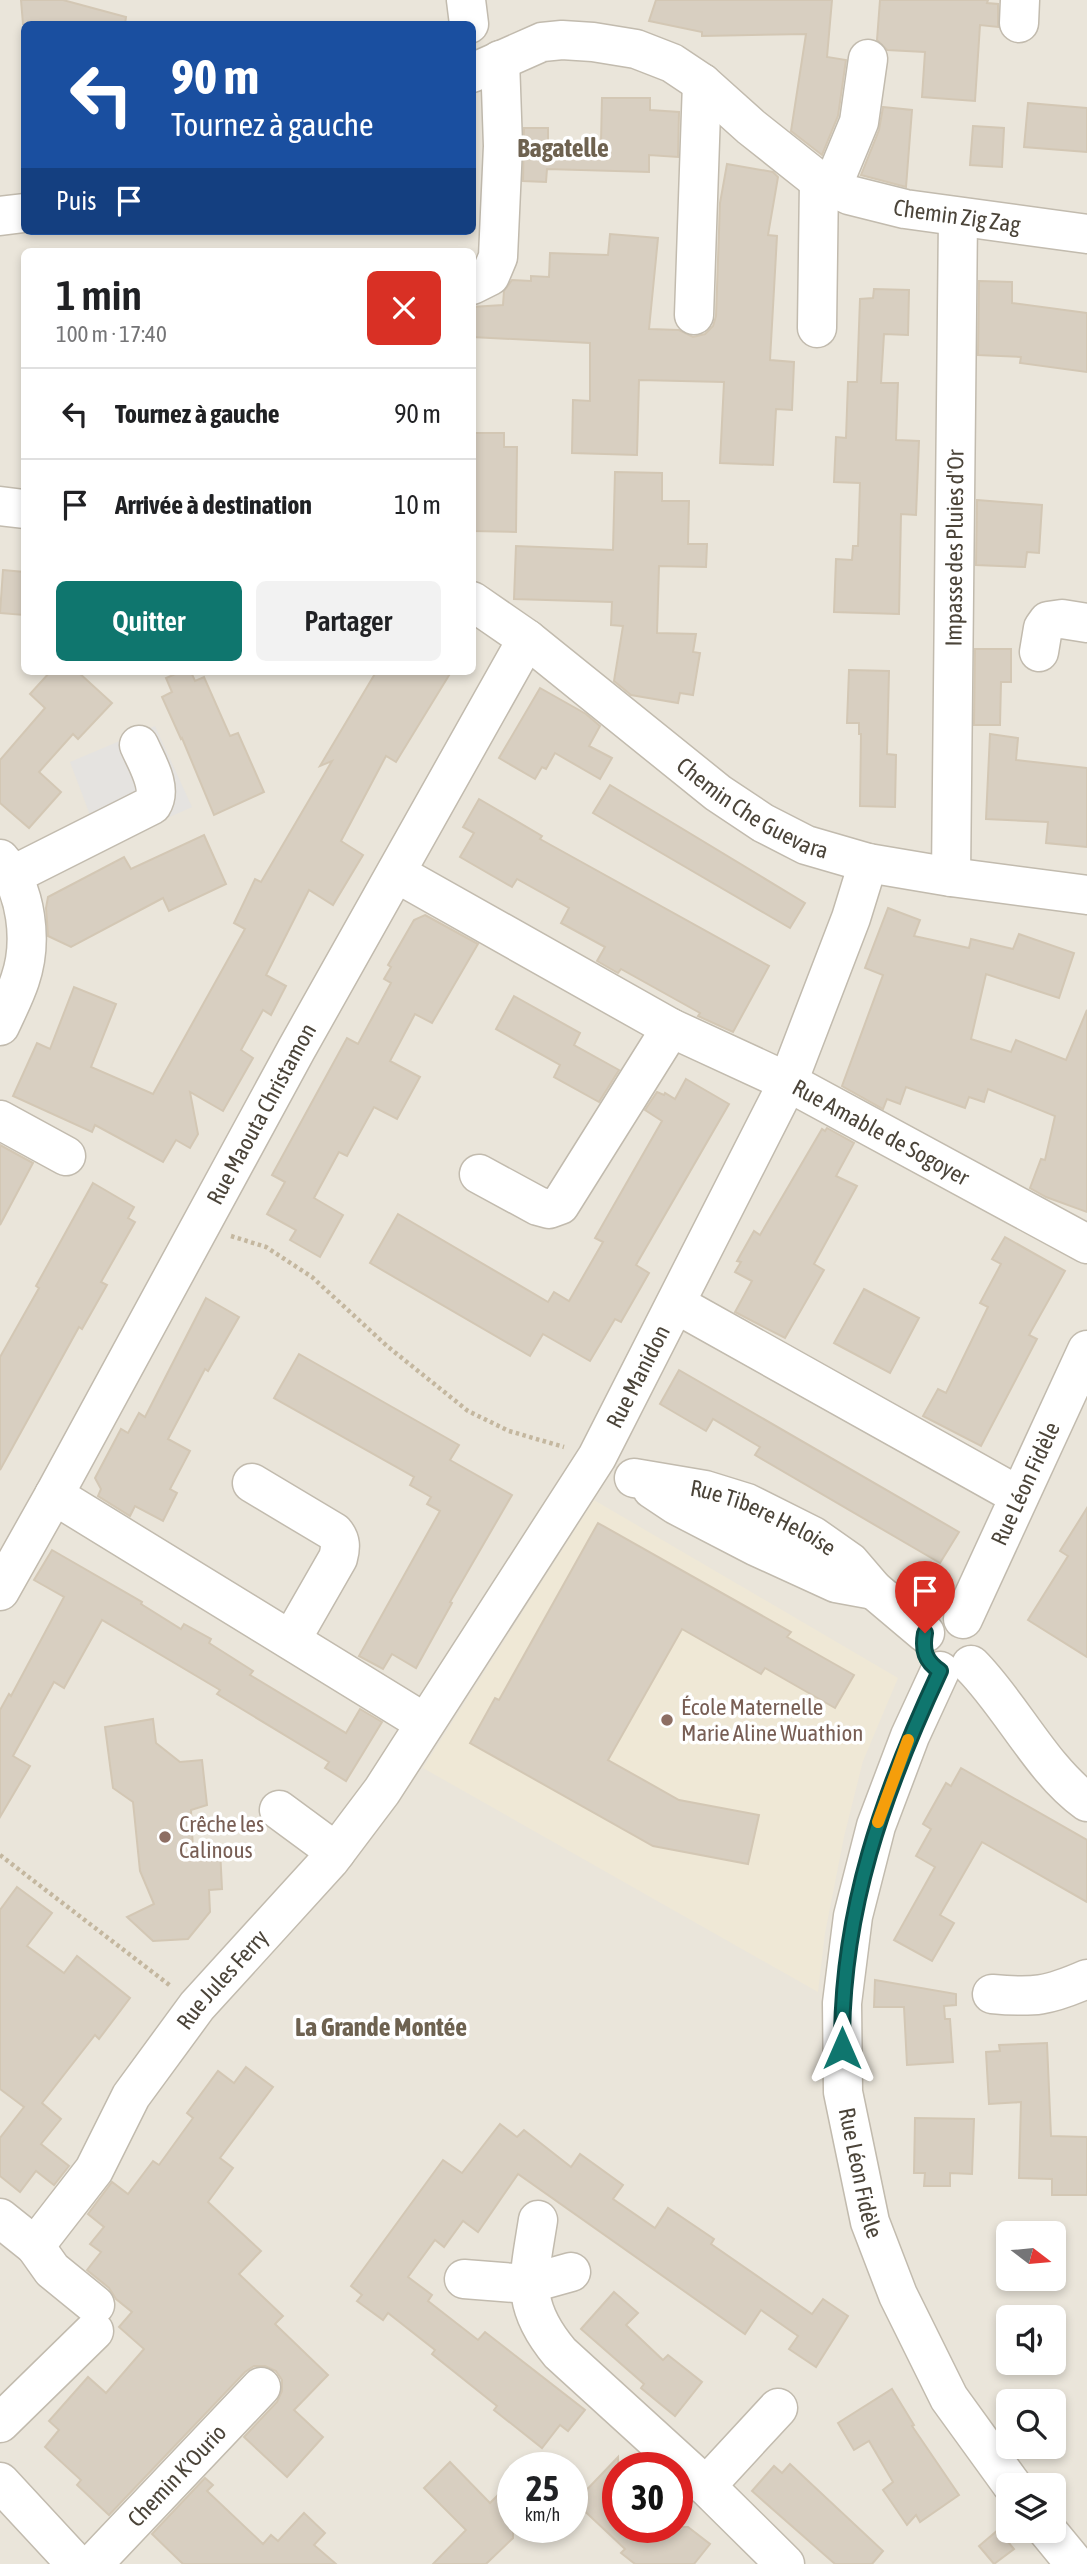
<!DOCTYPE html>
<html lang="fr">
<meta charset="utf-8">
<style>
:root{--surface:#fff;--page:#f2f2f2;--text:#202124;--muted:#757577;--line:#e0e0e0;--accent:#0f766e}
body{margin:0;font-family:"Asap Condensed",sans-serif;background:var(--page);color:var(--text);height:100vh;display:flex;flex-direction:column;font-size:26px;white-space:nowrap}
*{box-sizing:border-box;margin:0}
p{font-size:23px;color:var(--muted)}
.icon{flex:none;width:38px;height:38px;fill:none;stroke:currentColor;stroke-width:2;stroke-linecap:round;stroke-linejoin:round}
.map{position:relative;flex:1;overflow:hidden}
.drawer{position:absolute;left:21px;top:248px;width:455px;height:427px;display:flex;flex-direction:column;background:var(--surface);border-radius:10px;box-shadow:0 4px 10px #0003}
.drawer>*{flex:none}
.guide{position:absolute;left:21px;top:21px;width:455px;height:214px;border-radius:10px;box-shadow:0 4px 10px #0003;background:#1a4fa0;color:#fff;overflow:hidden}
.needle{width:46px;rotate:106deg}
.controls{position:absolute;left:996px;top:2221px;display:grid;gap:14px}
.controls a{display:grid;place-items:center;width:70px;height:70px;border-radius:10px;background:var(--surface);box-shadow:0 4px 10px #0003;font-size:35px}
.speed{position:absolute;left:497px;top:2452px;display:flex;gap:14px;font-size:35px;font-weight:700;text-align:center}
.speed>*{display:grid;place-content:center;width:91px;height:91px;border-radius:50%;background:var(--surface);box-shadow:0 4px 10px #0003;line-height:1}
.speed small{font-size:18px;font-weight:400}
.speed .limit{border:10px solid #d22;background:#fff;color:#111}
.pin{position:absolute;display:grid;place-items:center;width:60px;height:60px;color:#fff;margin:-72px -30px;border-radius:50% 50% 50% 0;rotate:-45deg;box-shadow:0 0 7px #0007}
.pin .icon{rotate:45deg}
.me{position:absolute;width:77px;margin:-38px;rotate:0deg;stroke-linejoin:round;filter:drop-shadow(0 0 5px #0008)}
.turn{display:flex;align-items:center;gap:24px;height:147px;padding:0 35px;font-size:32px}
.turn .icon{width:91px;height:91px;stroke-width:2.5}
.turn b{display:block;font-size:49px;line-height:60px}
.then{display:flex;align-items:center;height:66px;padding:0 35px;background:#0003;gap:14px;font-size:26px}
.round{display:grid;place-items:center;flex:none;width:74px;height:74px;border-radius:10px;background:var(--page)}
.overview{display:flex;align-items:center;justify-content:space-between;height:119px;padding:0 35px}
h1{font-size:42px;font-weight:600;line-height:52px}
.button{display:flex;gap:14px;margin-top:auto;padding:14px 35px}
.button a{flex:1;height:80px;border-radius:10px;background:var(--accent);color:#fff;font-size:28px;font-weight:600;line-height:80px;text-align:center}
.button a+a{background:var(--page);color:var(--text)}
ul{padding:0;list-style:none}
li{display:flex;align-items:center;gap:21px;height:91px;padding:0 35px;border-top:2px solid var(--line)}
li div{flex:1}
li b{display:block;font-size:26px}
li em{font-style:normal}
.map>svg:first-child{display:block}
</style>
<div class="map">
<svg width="1087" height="2564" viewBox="0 0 1087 2564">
<rect width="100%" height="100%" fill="#f6f3ec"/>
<!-- residential -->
<path fill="#eae5da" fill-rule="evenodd" d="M0 0H1087V2564H0ZM24 24H472V231H24ZM24 252H472V672H24ZM1008 2233H1054V2278H1008ZM1008 2317H1054V2362H1008ZM1008 2401H1054V2446H1008ZM513 2468H572V2527H513ZM618 2468H677V2527H618ZM1008 2485H1054V2530H1008Z"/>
<!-- education -->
<path fill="#efe8d6" d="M594 1500 898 1678 863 1761 844 1837 825 1933 818 1992 423 1768Z"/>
<!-- parking -->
<path fill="#e5e3e0" d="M155 726 192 807 102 847 70 762Z"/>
<!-- building -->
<g fill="#d8cfc1" stroke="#d3c7b4" stroke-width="2">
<path d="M21 0H63L126 17 125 24H23Z"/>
<path d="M656 0H832L827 57 846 60 838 116 822 155 791 131 806 34 702 36V32L649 21Z"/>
<path d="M880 0H988L987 3 998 4V27L980 25 975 101 922 97 925 52 887 50 877 40Z"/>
<path d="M602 98H650V110L679 112 678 157 649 155V172L547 169 546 182 523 181 524 128H548V143L601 142Z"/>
<path d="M1028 103 1087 108V152L1024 147Z"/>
<path d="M883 107 912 110 906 187 861 175 879 130Z"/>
<path d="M973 126 1004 128 1002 167 970 165Z"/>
<path d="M727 164 773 172 778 177 768 235 777 236 770 360 794 362 792 410 776 409 773 465 720 463 724 382 639 380 637 455 572 453 573 400 590 401V343L472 337V307L503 305 504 291 512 280 531 281V276L549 277 550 253 608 255 610 234 658 238 649 329 679 330 693 337 705 334 713 326 716 316 720 203Z"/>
<path d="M979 281 1012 282V303L1087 313V372L1020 363 1021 357 978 355Z"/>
<path d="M874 289 909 290 908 335 884 334 881 383H898L896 440 919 441 916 515 901 514 899 614 834 612 836 559 852 560 853 546H858L860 483 834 482 836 437 846 438 848 382H857L860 299 873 298Z"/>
<path d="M472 433H504V447H517L516 532 472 531Z"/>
<path d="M615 472 662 473V501H689L688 544H707L706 567 659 566 657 633 696 634 693 652 700 653 693 695 680 693 678 703 631 695 614 681 623 626 611 625 612 602 514 599 516 546 613 550Z"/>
<path d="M977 500 1042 505 1039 553 1027 552 1025 567 976 565Z"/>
<path d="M3 570 24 572V615L0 613Z"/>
<path d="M975 649H1011V682H1001L1000 725H974Z"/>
<path d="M849 670 889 671 887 754 896 755 895 807 860 806 861 734H859V723H847Z"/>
<path d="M50 672H78L112 703 78 739 73 734 39 772 61 792 29 828 0 803V760L45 708 30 694Z"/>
<path d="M180 672H191L195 681 204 677 230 736 238 733 264 792 214 815 182 738 181 739 162 697 172 692 166 678Z"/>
<path d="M376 672H451L396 762 386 756 341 841 363 855 333 905 309 890 266 975 286 986 271 1015 263 1010 241 1050 253 1058 223 1111 190 1092 198 1134 190 1148 176 1140 163 1162 95 1125 92 1132 13 1096 37 1043 50 1049 74 987 116 1004 91 1067 153 1094 245 929 234 923 255 879 261 882 332 761 320 766Z"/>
<path d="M540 688 586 714 600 726 589 746 612 758 600 779 555 753 546 769 542 767 535 779 499 758Z"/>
<path d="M990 734 1018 738 1016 760 1087 768V847L1046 843 1048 822 986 819Z"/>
<path d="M610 785 805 903 790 928 593 813Z"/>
<path d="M479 799 542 836 540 839 769 966 733 1032 698 1016 700 1013 621 969 618 973 597 961 605 947 561 923 569 908 517 879 512 887 460 857 474 833 463 827Z"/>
<path d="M204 835 226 884 169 911 163 898 71 947 48 936 46 908 48 897 124 857 131 869Z"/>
<path d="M888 908 920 920 914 936 969 948 971 939 1013 949 1019 934 1074 953 1059 998 986 974 971 1039 1011 1052 1016 1040 1066 1060 1087 1010V1212L1046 1197 1030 1188 1041 1159 1045 1160 1055 1116 988 1089 984 1102 969 1097 965 1108 906 1087 900 1104 887 1099 883 1109 842 1086 883 975 865 968Z"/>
<path d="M425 915 478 944 432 1023 415 1014 390 1061 420 1077 397 1119 374 1107 347 1156 339 1152 314 1198 343 1215 320 1257 290 1240 296 1230 267 1214 285 1182 272 1175 347 1038 358 1044 391 983 384 979 391 967 388 965 414 920Z"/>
<path d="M514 996 580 1033 574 1045 619 1070 599 1102 554 1077 560 1065 496 1029Z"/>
<path d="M686 1079 729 1104 636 1265 649 1273 621 1322 615 1319 590 1361 543 1334 530 1356 370 1263 398 1214 548 1302 554 1292 569 1301 603 1242 595 1238 662 1121 645 1110 657 1092 664 1095 665 1093 675 1099Z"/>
<path d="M827 1128 854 1143 836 1176 857 1186 814 1264 824 1270 785 1338 735 1312 752 1281 735 1272 741 1262 737 1261 754 1231 760 1235 822 1129 825 1131Z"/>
<path d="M0 1145 33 1163 0 1225Z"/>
<path d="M93 1183 134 1207 128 1218 135 1222 101 1282 107 1285 82 1329 79 1327 0 1470V1357L39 1288 36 1286Z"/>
<path d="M1005 1237 1065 1271 1029 1335 1037 1339 981 1446 923 1416 938 1389 946 1393 988 1307 980 1303 1001 1264 992 1259Z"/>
<path d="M864 1289 919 1318 890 1373 834 1343Z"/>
<path d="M206 1298 239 1317 208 1371 205 1369 168 1439 190 1451 170 1489 177 1493 163 1521 135 1506 130 1516 98 1496 101 1489 95 1478 121 1429 128 1433 139 1413 145 1417Z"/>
<path d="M299 1354 459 1445 450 1460 512 1495 450 1602 452 1603 416 1668 392 1654 383 1669 359 1656 440 1511 427 1504 431 1497 410 1485 414 1477 274 1398Z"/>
<path d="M679 1370 959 1532 940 1563 755 1455 760 1447 713 1419 706 1431 660 1404Z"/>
<path d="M1087 1508V1657L1028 1620 1068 1556 1060 1551Z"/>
<path d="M598 1523 791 1632 787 1637 854 1675 835 1708 765 1668 761 1674 682 1629 608 1760 679 1800 759 1815 748 1864 653 1846 470 1743 495 1698 499 1700Z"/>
<path d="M52 1550 142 1602 141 1604 181 1629 184 1624 211 1639 209 1643 253 1671 250 1675 346 1733 360 1709 382 1722 346 1781 325 1768 329 1762 217 1694 220 1690 102 1620 64 1688 54 1682 13 1756 30 1766 0 1817V1710L9 1694 11 1696 64 1597 34 1580Z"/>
<path d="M153 1719 156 1743 180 1762 202 1760 207 1805 191 1810 193 1850 220 1849 222 1889 209 1890 210 1912 188 1939 153 1941 127 1917 154 1904 140 1871 133 1802 113 1788 105 1727Z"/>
<path d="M961 1768 1087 1840V1902L982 1842 940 1915 954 1923 932 1961 894 1940 935 1867 916 1856 931 1829 923 1824 946 1783 951 1786Z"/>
<path d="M17 1887 52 1913 27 1946 64 1973 77 1956 130 1998 99 2039 95 2035 42 2103 61 2119 41 2144 69 2166 54 2185 36 2171 20 2192 0 2176V2138L24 2107 0 2089V1910Z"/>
<path d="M875 1980 956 1994V2005L944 2006 945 2019H950L953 2062 907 2065 904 2007H874Z"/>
<path d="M1047 2043 1051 2136 1087 2137V2195H1052V2179L1019 2178 1021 2102 989 2104 986 2052 1000 2051 999 2045Z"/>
<path d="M246 2067 273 2087 220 2158 233 2168 208 2202 261 2251 239 2274 283 2316 275 2324 328 2375 294 2410 323 2437 287 2477 244 2437 277 2402 282 2391V2380L276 2371 265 2366H254L245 2372 109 2515 77 2485 81 2480 45 2447 59 2430 49 2421 88 2377 106 2393 144 2349 119 2327 132 2312 116 2299 109 2288 87 2270 101 2252 90 2244 104 2227 88 2214 112 2182 128 2194 153 2161 159 2165 193 2118 187 2113 218 2071 234 2083Z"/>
<path d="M915 2118 974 2119 972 2174 950 2173V2186H924L925 2173H914Z"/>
<path d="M500 2124 517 2137 524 2130 571 2167 580 2154 623 2185 613 2199 655 2228 668 2208 714 2239 711 2244 812 2314 823 2299 848 2316 816 2367 789 2349 798 2336 761 2310 745 2334 518 2174 478 2232 463 2221 444 2247 435 2240 408 2277 432 2295 428 2301 478 2340 485 2332 585 2410 568 2431 560 2425 542 2448 494 2410 497 2406 432 2354 435 2350 388 2313 383 2320 357 2301 362 2295 351 2286 443 2160 462 2173Z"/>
<path d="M614 2292 638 2313 626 2325 663 2360 668 2355 702 2382 675 2416 641 2388 644 2384 581 2329Z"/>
<path d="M892 2389 914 2425 912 2426 959 2495 920 2522 916 2515 907 2525 883 2490 893 2482 869 2441 854 2450 838 2423Z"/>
<path d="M618 2457V2527H688L710 2544 694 2564H635L621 2553 625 2549 575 2502Z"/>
<path d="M450 2462 490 2503 513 2480V2538L486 2564H433L466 2530 424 2488Z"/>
<path d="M790 2464 883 2551 872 2564H835L752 2491 774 2466 782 2473Z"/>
<path d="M205 2478 213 2485 207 2491 263 2544 271 2535 278 2541 304 2513 325 2533 314 2545 336 2564H183L152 2534Z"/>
<path d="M998 2530 1014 2549 994 2564 979 2546Z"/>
</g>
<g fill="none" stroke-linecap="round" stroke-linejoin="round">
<!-- minor casing -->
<g stroke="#c2bbae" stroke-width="41">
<g id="minor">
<path d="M466 0 469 24"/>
<path d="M1019 23 1020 0"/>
<path id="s1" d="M472 73 542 42 562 40 593 42 636 49 672 63 702 83 751 127 819 181 849 195 905 209 1087 234"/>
<path d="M832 187 859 122 868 59"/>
<path d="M0 216 24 213"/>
<path d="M472 285 490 276 498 257 503 146 500 60"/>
<path d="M694 315 702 83"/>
<path d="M817 328 819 181"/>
<path d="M0 506 24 509"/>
<path id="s2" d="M472 601 527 639 718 793 763 823 806 845 868 863 951 877 1087 895"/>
<path d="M1039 652 1043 628 1048 621 1062 619 1087 623"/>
<path d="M0 859C27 889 33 942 20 980 15 995 7 1011 0 1026"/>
<path id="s3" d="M396 873 671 1028 788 1082 1087 1244"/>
<path d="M13 875 152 805C163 788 147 763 139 745"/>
<path id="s4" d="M951 877 958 217"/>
<path d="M0 1120 66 1156"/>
<path d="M479 1174 538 1206 549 1209 560 1205 671 1028"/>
<path d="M676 1304 1019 1496"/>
<path id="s5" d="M634 1478 705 1490 747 1503 813 1536 850 1562 874 1590 925 1633"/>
<path d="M252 1483 334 1532C341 1540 341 1547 338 1558L291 1640"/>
<path d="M652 1489 676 1505 755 1546 836 1583 874 1590"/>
<path d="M54 1495 425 1723"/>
<path id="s6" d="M0 1591 54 1495 296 1050 527 639"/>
<path id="s7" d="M963 1619 1087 1350"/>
<path d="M971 1665C1011 1705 1042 1770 1087 1802"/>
<path id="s8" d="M940 1671 910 1736 876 1826 853 1916 842 2003 843 2092 870 2222 898 2295 949 2398 1012 2485"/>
<path d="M279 1810 336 1852"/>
<path d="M992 1994C1034 1998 1048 1996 1087 1979"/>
<path d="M0 2218 35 2246 52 2270 95 2305"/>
<path d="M538 2220C529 2278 519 2304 560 2353L706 2486 785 2564"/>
<path id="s9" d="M35 2246 94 2170 131 2096 197 2006 330 1860 382 1791 597 1457 788 1082 851 918 868 863"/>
<path d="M464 2279 528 2284 571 2272"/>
<path d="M0 2423 94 2331"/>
<path d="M0 2482 76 2564"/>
<path d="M706 2486 778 2408"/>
<path d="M1047 2530 1075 2564"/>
<path id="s10" d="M93 2564 261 2387"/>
</g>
</g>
<!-- path -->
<g stroke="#c4b79f" stroke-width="4.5" stroke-dasharray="3.5 3.5" stroke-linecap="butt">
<path d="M231 1236 266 1247 312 1277 387 1346 468 1411 509 1431 564 1447"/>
<path d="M0 1855 172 1987"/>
</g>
<!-- minor -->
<use href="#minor" stroke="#fff" stroke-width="38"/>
</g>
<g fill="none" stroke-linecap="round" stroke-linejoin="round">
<!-- route casing -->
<g stroke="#0a4d48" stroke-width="18">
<path id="route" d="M842 2048C841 1911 883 1793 940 1671 925 1661 922 1650 925 1633"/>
</g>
<!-- route -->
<use href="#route" stroke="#0f766e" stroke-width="12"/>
<!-- slow -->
<path stroke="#f59e0b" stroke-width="12" d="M878 1822 908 1740"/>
</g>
<!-- markers -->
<g fill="#8d6e63" stroke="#fff" stroke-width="2.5">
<circle cx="667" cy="1720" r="7"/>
<circle cx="165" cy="1837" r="7"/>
</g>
<g text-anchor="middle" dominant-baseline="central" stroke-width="7" stroke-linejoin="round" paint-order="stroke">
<!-- street labels -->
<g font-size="23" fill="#4b4439" stroke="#fff">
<text stroke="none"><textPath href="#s1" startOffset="542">Chemin Zig Zag</textPath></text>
<text stroke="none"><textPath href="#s4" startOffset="329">Impasse des Pluies d'Or</textPath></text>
<text stroke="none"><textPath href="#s2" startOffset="350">Chemin Che Guevara</textPath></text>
<text stroke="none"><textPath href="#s6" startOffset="544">Rue Maouta Christamon</textPath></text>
<text stroke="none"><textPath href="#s3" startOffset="550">Rue Amable de Sogoyer</textPath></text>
<text stroke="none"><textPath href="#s9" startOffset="1062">Rue Manidon</textPath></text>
<text stroke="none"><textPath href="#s7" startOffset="149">Rue Léon Fidèle</textPath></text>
<text stroke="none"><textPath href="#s5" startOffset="136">Rue Tibere Heloise</textPath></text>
<text stroke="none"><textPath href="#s9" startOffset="327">Rue Jules Ferry</textPath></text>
<text stroke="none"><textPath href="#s8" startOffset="520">Rue Léon Fidèle</textPath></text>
<text stroke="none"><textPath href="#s10" startOffset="122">Chemin K'Ourio</textPath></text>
</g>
<!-- education labels -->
<g font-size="23" fill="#785e54" stroke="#fff" text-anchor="start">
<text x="681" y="1707">École Maternelle<tspan x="681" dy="26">Marie Aline Wuathion</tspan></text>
<text x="179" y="1824">Crêche les<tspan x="179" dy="26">Calinous</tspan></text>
</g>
<!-- quarter labels -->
<g font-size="26" font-weight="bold" fill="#6e6250" stroke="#fff">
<text x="563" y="148">Bagatelle</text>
<text x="381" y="2027">La Grande Montée</text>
</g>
</g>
</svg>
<div class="controls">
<a><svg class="needle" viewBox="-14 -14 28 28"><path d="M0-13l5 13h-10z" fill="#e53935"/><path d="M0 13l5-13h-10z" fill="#757577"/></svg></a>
<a><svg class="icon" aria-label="sound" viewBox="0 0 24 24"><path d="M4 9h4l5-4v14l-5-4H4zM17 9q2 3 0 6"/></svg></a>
<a><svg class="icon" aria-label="search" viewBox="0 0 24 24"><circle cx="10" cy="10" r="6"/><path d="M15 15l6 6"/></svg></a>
<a><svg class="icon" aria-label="layers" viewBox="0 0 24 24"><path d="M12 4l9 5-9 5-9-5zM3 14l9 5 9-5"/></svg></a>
</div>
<div class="speed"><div>25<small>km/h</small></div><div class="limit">30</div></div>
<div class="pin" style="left:925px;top:1633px;background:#d93025"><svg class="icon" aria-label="arrive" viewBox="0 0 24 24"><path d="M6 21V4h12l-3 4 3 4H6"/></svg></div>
<svg class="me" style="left:842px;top:2048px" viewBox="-20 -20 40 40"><path d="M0-17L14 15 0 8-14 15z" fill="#0f766e" stroke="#fff" stroke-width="4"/></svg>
<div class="guide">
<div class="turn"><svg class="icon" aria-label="left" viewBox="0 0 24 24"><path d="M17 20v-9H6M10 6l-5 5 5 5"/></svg><div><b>90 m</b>Tournez à gauche</div></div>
<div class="then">Puis<svg class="icon" aria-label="arrive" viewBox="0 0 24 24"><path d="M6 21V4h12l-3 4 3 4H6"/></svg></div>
</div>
<section class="drawer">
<div class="overview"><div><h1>1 min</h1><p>100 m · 17:40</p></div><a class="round" style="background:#d93025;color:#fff"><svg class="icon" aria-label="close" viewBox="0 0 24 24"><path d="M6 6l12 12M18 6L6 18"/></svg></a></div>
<ul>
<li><svg class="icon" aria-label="left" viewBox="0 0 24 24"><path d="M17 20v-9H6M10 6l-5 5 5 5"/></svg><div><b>Tournez à gauche</b></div><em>90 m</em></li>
<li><svg class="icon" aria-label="arrive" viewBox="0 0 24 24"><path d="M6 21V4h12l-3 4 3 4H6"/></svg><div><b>Arrivée à destination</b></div><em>10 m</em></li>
</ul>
<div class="button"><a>Quitter</a><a>Partager</a></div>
</section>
</div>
